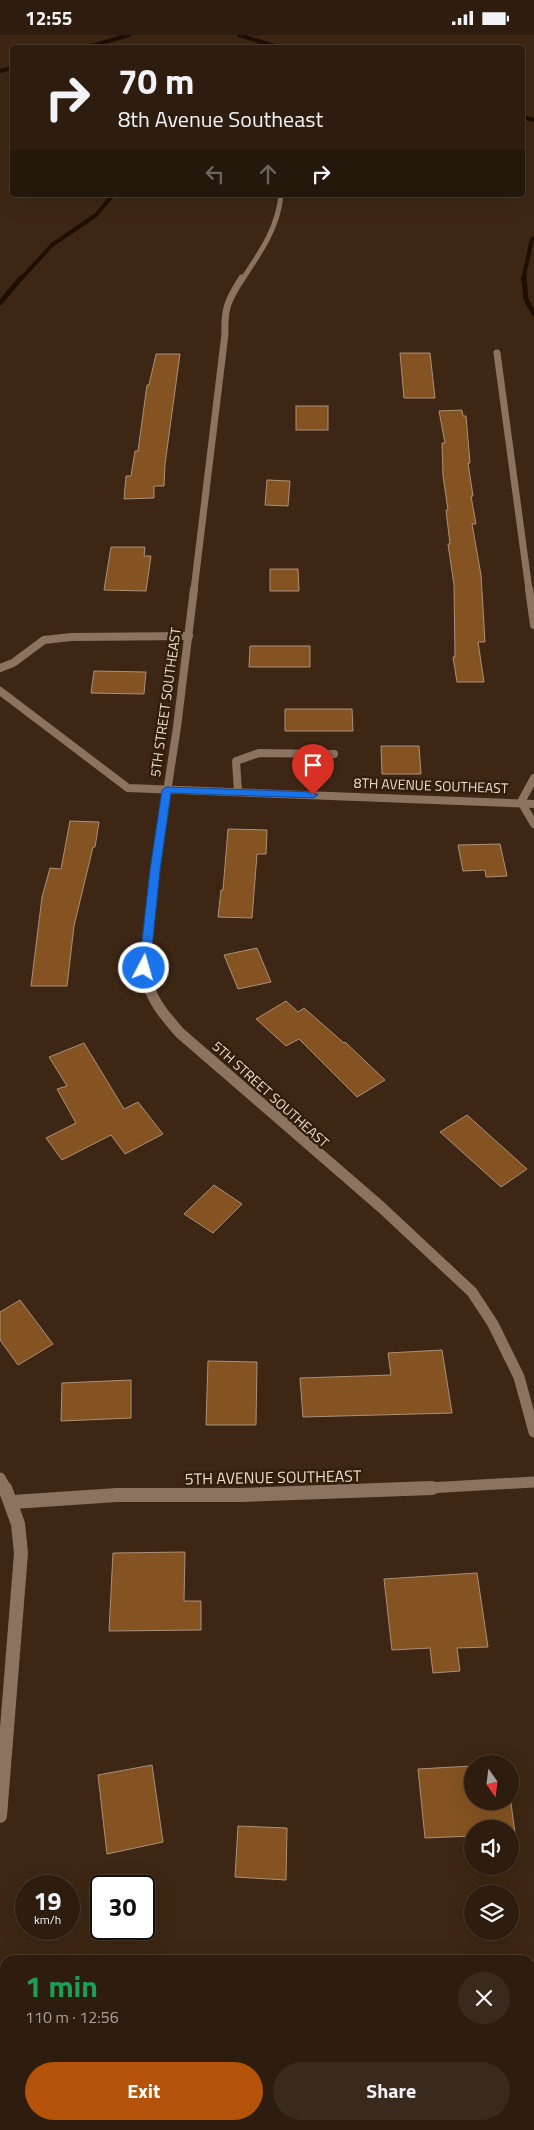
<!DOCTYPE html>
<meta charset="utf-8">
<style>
:root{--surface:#2e1d0f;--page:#3a2a1d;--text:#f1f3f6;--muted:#a7a29e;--line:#493b2f;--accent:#b45309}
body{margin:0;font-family:"Titillium Web",sans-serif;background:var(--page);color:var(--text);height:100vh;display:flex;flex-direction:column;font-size:19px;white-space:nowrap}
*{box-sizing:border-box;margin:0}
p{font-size:16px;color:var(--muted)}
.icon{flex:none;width:28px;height:28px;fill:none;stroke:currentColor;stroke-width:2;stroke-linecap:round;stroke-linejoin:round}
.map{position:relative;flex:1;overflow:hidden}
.panel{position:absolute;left:0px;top:1920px;width:535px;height:175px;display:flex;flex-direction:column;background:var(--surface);border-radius:15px 15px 0 0;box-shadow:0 5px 20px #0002,0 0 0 1px var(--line)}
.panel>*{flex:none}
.hud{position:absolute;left:10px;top:10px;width:515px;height:152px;border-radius:5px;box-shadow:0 5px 20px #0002,0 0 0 1px var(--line);background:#2e1d0f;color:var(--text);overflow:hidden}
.needle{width:32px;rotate:166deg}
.controls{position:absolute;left:464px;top:1720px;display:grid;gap:10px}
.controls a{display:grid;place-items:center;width:55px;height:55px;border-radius:50%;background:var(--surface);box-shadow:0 5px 20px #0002,0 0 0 1px var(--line);font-size:25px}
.speed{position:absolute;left:15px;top:1840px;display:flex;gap:10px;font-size:25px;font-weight:700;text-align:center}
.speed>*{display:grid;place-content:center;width:65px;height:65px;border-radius:50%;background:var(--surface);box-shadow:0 5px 20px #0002,0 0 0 1px var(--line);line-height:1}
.speed small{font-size:12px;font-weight:400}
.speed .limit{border:2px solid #111;border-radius:8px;background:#fff;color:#111}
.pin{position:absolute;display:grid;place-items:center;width:42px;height:42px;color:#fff;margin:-51px -21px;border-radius:50% 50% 50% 0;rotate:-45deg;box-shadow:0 0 5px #0007}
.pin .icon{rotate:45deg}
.me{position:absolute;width:55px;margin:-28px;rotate:6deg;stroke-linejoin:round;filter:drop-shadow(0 0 4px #0008)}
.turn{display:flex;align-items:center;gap:18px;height:105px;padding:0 25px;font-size:22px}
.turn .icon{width:65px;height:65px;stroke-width:2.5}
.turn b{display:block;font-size:35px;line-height:42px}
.lanes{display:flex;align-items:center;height:48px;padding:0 25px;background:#0003;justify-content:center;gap:25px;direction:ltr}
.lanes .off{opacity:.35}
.round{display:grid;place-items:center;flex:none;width:52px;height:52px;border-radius:26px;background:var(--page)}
.summary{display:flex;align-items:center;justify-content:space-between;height:85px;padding:0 25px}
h1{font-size:30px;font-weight:700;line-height:38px;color:#1e9e55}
.primary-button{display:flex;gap:10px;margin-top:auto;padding:10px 25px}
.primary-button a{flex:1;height:58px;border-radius:30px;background:var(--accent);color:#fff;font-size:20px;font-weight:700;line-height:58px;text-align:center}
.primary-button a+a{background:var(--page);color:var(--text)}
.status{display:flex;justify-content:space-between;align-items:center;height:35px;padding:0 25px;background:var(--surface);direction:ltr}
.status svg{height:14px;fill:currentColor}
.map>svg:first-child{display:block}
</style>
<div class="status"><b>12:55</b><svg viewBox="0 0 49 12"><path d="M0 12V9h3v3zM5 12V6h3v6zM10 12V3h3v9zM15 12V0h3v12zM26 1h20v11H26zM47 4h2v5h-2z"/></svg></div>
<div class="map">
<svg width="534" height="2095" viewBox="0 0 534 2095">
<rect width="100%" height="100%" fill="#3d2714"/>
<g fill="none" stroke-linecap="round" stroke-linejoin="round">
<!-- stream-far1 -->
<g stroke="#1f0f03" stroke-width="4">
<path d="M239 0 278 12"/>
<path d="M88 12 129 0"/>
<path d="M0 36 12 33"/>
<path d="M522 82 534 85"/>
<path d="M20 245 52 210 96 180 113 160"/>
<path d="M523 245 532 204 534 203"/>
</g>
<!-- stream -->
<g stroke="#1f0f03" stroke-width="5">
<path d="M524 243 526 264 534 279"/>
<path d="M0 268 21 243"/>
</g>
</g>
<!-- building -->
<g fill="#855322" stroke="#aa907a">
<path d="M400 318H430L435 363H404Z"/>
<path d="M156 319H180L165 429 164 451H154V463L124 464 126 441H131L135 416H138L147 350H149Z"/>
<rect x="296" y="371" width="32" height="24"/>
<path d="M462 375 463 381H466L470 428H468L473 461H471L476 489H472L481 540 485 607H478L484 647H457L453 622H455L454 550 448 509H450L446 475H448L443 441 442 408H445L439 376Z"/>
<path d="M267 445 290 446 288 471 265 470Z"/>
<path d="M111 512H145L144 521H151L146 556 104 555Z"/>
<path d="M270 534H298L299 556H270Z"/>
<path d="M250 611H310V632H249Z"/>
<path d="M94 636 146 637 144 659 91 658Z"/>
<path d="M285 674H352L353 696H285Z"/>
<path d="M381 711H419L421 739H382Z"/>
<path d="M70 786 99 787 95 812H93L74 891 67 951H31L42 862 50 833 61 834Z"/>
<path d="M228 794 267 795 266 819H257L252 883 218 882 221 855H223Z"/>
<path d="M500 809 507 841 486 842 485 835 463 836 458 810Z"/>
<path d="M257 913 271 947 238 954 224 920Z"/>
<path d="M286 966 298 977 304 973 344 1008 345 1007 385 1045 357 1062 299 1004 286 1011 256 984Z"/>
<path d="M84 1008 124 1074 138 1067 163 1099 125 1119 111 1100 62 1125 46 1103 76 1088 57 1054 67 1051 49 1022Z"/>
<path d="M467 1080 527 1134 501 1152 440 1097Z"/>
<path d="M214 1150 242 1169 213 1198 184 1179Z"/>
<path d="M20 1265 53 1309 18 1330 0 1305V1277Z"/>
<path d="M442 1315 452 1378 303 1382 300 1343 391 1340 388 1318Z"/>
<path d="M208 1326 257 1327 256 1390H206Z"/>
<path d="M131 1345V1383L61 1386 62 1348Z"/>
<path d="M185 1517 184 1566H201V1595L109 1596 113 1518Z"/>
<path d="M477 1538 488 1612 457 1613 460 1636 433 1638 430 1613 392 1615 384 1544Z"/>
<path d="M152 1730 163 1807 107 1819 98 1740Z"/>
<path d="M472 1731V1766H510V1761L515 1798H510V1794H472V1801L425 1803 418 1734Z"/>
<path d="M238 1791 287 1793 286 1845 235 1842Z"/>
</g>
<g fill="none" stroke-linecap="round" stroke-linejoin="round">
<!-- service -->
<g stroke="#8b7360" stroke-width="8">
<path d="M0 633 13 628 44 605 71 602 189 601"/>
<path d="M238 757 236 726 259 718 334 719"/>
</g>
<!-- minor-far4 -->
<path stroke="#8b7360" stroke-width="5" d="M242 245C260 218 278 193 281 160"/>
<!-- minor-far3 -->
<g stroke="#8b7360" stroke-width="7">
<path d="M497 318 529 555"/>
<path d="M194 555 225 299C224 273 228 265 242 243"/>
</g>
<!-- minor-far2 -->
<g stroke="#8b7360" stroke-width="8">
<path d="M529 554 534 590"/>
<path d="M0 656 128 753 534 769"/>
<path d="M534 743 521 767 534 789"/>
<path d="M149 951 144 933 155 835 177 692 194 554"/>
</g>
<!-- minor-far1 -->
<g stroke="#8b7360" stroke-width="11">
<path d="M148 949C154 969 167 983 180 998L381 1172 472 1257 493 1289 519 1342 534 1397"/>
<path d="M0 1443 6 1454"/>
<path d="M411 1454 534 1447"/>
</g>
<!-- minor -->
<g stroke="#8b7360" stroke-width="14">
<path d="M13 1467 117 1460H241L432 1453"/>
<path d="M0 1781 21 1518 18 1489 5 1453"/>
</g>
</g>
<!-- route -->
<path fill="#1a73e8" stroke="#114b97" d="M166 752 313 757 318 760 313 763 171 758 160 835 150 933 144 937 139 933 150 835 162 755Z"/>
<g text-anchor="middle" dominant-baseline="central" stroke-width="5" stroke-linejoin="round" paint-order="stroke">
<!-- street labels -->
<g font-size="14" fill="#ebddd1" stroke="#321e0a">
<text transform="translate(165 667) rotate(-82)">5TH STREET SOUTHEAST</text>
<text transform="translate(431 750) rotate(2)">8TH AVENUE SOUTHEAST</text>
<text transform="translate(271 1059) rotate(42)">5TH STREET SOUTHEAST</text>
</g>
<!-- near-street labels -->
<g font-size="16" fill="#ebddd1" stroke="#321e0a">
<text transform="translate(273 1442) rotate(-1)">5TH AVENUE SOUTHEAST</text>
</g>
</g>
</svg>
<div class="controls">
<a><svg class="needle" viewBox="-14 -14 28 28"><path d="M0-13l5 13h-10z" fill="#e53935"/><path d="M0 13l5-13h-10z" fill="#a7a29e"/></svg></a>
<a><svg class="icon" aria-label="sound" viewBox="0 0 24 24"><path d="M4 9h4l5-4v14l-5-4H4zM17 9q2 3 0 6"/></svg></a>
<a><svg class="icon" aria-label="layers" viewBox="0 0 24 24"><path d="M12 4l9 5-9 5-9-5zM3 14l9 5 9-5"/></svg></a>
</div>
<div class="speed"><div>19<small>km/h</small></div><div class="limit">30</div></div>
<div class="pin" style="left:313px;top:760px;background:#d93025"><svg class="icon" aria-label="arrive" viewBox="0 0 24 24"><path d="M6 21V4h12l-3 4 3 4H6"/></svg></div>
<svg class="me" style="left:144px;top:933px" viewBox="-20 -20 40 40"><circle r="17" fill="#1a73e8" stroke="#fff" stroke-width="3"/><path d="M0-11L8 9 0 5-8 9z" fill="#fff"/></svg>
<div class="hud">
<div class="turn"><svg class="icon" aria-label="right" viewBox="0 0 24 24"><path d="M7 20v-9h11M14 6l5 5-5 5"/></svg><div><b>70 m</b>8th Avenue Southeast</div></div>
<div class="lanes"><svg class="icon off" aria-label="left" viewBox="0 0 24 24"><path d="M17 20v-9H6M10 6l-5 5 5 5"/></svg><svg class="icon off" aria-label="ahead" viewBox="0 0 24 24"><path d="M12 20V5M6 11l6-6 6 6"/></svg><svg class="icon" aria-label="right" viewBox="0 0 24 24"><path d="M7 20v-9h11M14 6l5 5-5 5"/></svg></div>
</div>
<section class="panel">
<div class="summary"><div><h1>1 min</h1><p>110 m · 12:56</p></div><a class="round"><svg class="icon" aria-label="close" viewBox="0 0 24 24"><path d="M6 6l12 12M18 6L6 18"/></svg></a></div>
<div class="primary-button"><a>Exit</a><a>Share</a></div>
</section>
</div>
